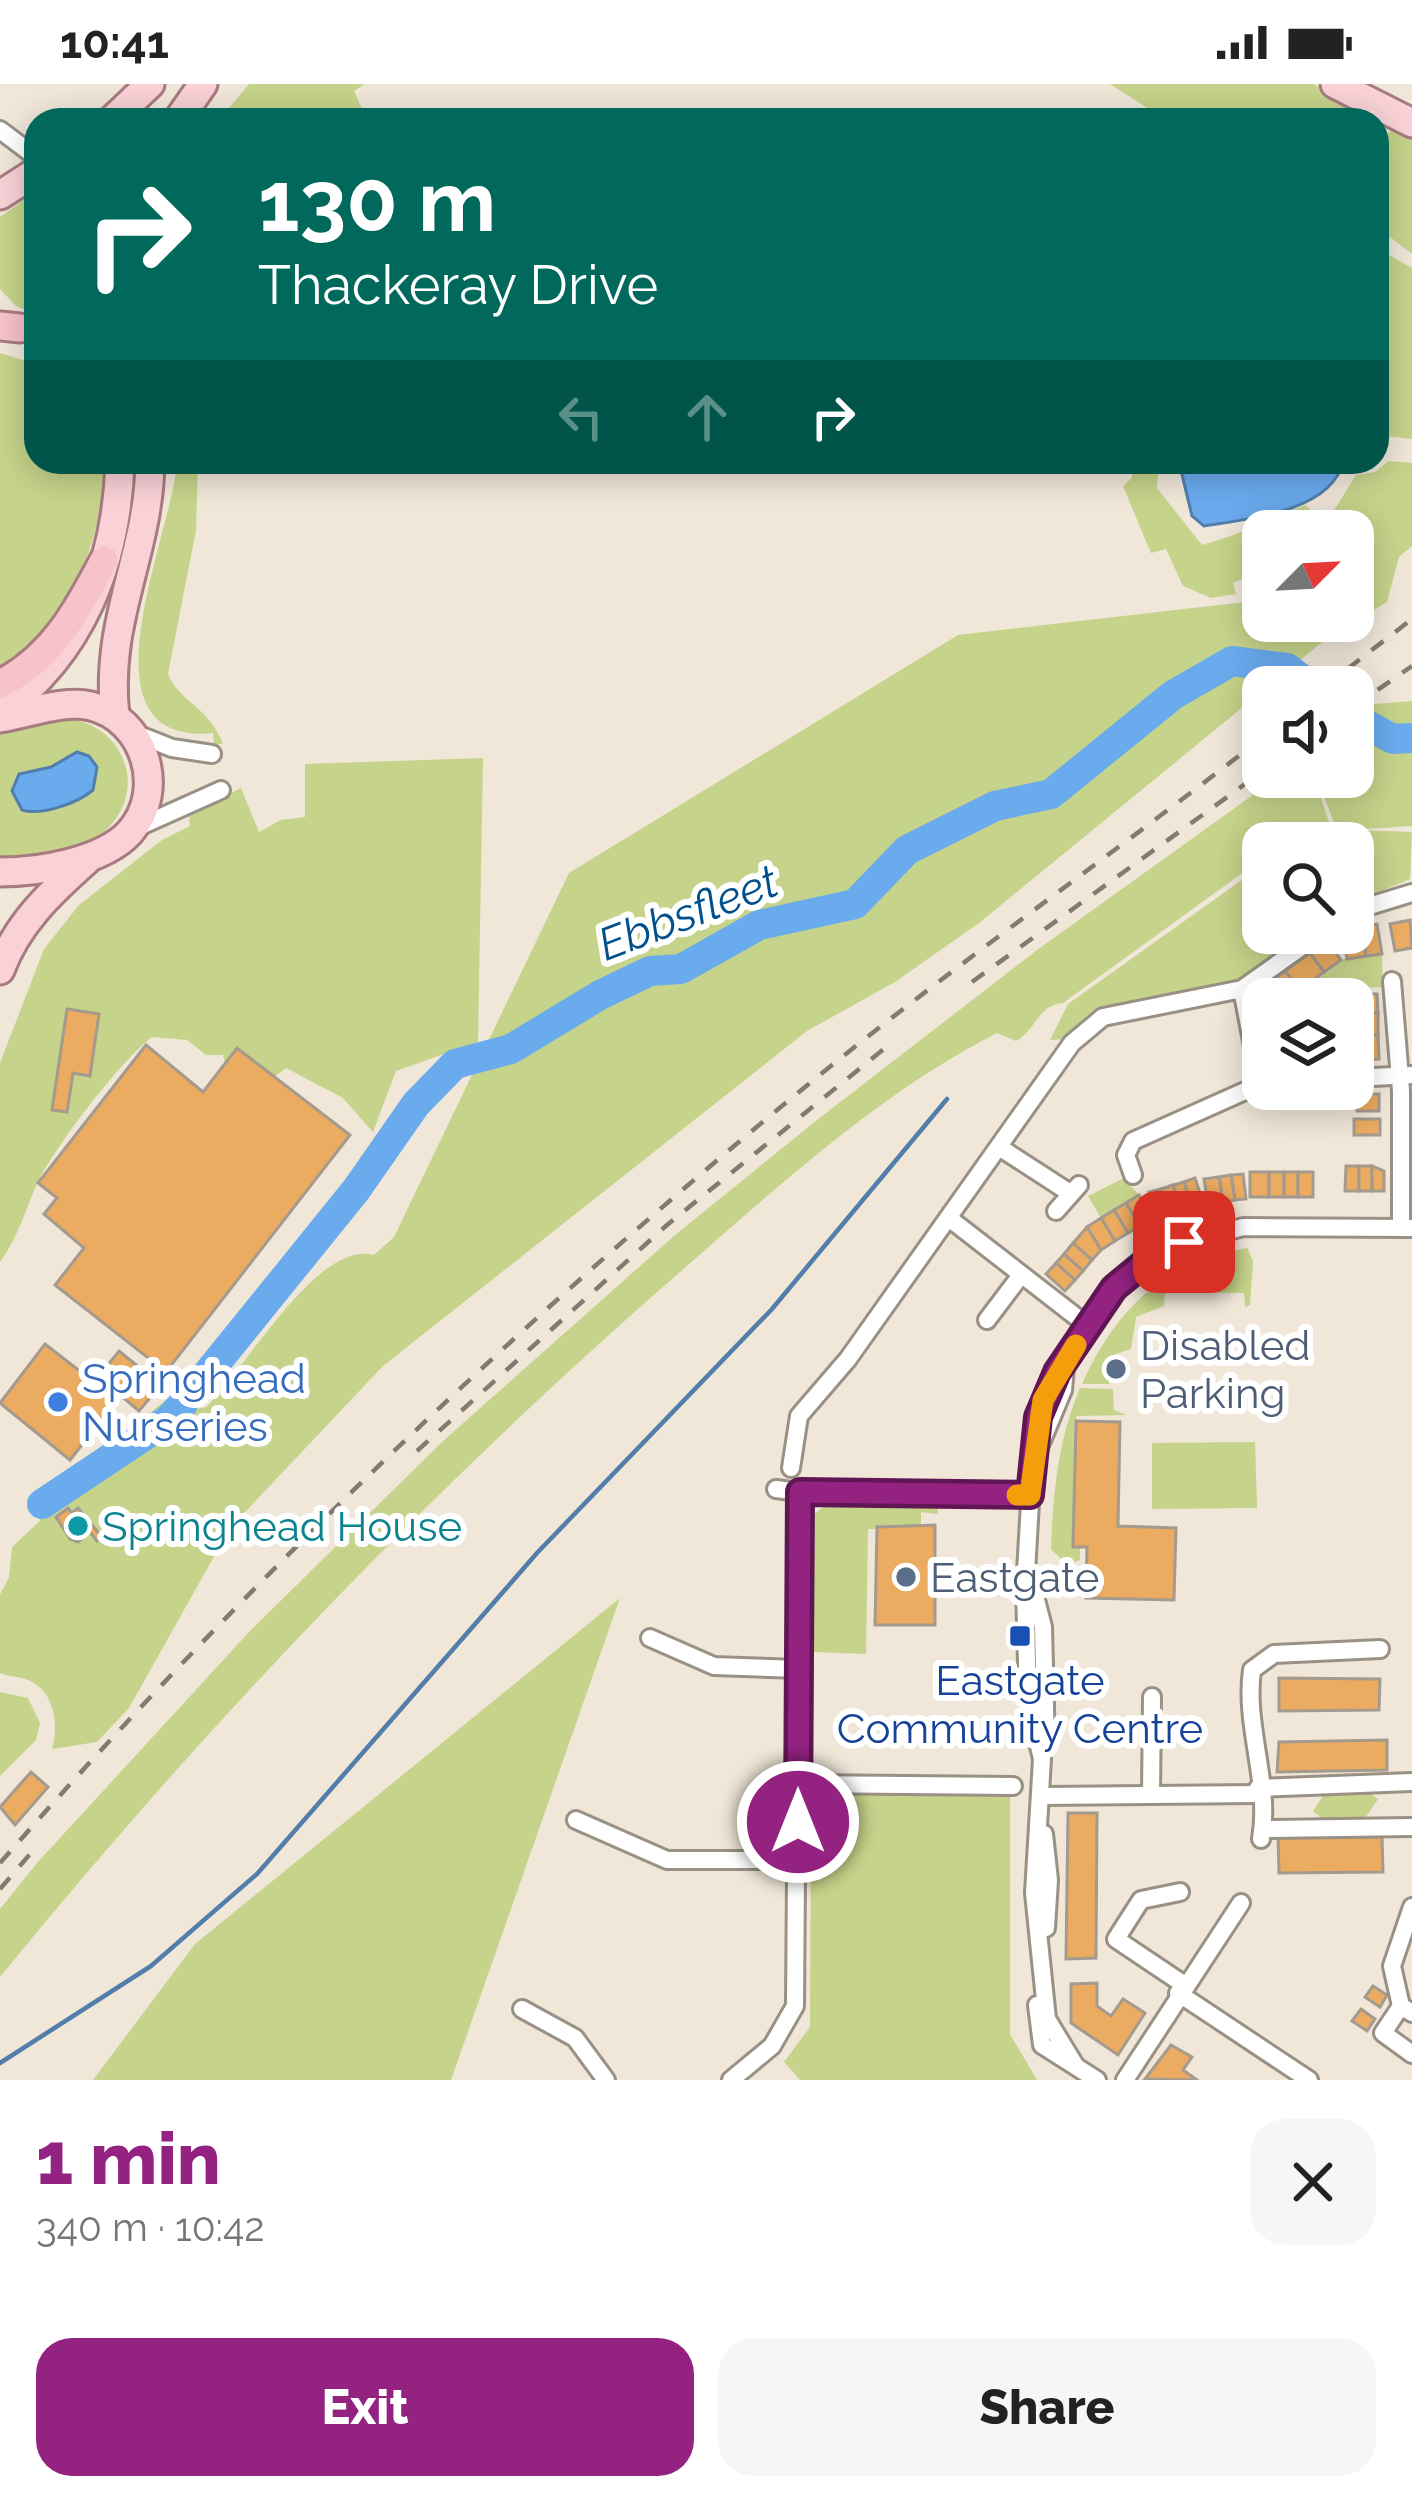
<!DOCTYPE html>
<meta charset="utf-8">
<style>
:root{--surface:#fff;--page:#f6f6f6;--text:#222;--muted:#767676;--accent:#932281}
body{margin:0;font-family:Raleway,sans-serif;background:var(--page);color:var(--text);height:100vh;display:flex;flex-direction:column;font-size:45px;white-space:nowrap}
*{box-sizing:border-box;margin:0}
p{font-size:39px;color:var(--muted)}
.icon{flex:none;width:66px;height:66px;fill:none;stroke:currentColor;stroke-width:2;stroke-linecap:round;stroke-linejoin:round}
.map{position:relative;height:1996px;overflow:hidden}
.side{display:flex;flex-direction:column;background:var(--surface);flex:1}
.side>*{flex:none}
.banner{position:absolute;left:24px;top:24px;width:1365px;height:366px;border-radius:36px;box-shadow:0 6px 30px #0003;background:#00695c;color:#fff;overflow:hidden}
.needle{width:78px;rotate:66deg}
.buttons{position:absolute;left:1242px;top:426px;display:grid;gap:24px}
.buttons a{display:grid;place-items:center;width:132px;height:132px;border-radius:24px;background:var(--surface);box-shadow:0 6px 30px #0003;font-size:60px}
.pin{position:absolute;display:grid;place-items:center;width:102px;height:102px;color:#fff;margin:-51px;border-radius:24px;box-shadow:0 6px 18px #0006}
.me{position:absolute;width:132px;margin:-66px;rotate:0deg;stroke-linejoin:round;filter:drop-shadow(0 0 9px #0008)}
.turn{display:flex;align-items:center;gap:42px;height:252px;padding:0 36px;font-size:54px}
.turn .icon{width:156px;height:156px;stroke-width:2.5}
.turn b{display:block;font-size:84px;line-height:102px}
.lanes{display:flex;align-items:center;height:114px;padding:0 36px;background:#0003;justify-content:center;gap:60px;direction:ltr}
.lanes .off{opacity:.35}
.round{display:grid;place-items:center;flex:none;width:126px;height:126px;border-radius:36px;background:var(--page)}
.headline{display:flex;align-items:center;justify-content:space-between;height:204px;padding:0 36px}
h1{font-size:72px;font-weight:800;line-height:90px;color:var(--accent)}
.action{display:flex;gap:24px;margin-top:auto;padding:24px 36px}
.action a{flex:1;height:138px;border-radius:36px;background:var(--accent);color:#fff;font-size:48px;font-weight:800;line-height:138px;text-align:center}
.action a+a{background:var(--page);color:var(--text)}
.status{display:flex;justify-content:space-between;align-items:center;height:84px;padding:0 60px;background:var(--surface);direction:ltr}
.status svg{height:33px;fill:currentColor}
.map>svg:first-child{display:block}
</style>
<div class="status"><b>10:41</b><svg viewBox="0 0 49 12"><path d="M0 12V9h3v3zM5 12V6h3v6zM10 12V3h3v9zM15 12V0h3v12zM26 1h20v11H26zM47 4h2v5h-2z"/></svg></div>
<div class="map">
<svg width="1412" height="1996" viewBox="0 0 1412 1996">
<rect width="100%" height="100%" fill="#f0e7d9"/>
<!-- green -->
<g fill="#c6d38a" fill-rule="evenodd">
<path d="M249 0H365L354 7 363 27 349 36H219Z"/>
<path d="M1110 0H1313L1362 26 1367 36H1166Z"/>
<path d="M1393 46 1412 50V170L1377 143V55Z"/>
<path d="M36 107V231L16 222 0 205V133Z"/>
<path d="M1377 164 1412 184V355L1377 351Z"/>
<path d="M0 269 36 280V378H108C99 460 72 538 0 585Z"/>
<path d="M1389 377 1412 379V462L1399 473 1387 518 1329 553 1319 537H1353V447H1263V487L1233 499 1236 510 1211 514 1183 502 1166 465 1151 469 1123 402 1132 394V378H1159L1157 404 1202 461C1243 450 1269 436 1305 421L1316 431 1333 428 1356 391 1375 388Z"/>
<path d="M177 378H198L196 446 168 590C179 618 208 622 223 660H214L213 649C72 663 174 446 177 378Z"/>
<path d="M1263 516V537H1305L1326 555 979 839 895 898 807 947 383 1282 230 1444 129 1624 97 1658 52 1665C59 1641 55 1607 28 1596 19 1592 8 1593 0 1589V1511L9 1493 12 1463 40 1437 35 1413 42 1403 76 1390 86 1409 80 1386 172 1311 192 1326 206 1323C246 1285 318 1155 374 1171L394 1153 569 789 958 551Z"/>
<path d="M1412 617V742L1365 745 1334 739 1317 693H1353V657L1375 649 1365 627 1375 620Z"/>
<path d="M66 634C122 640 149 703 108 744 87 765 29 775 0 774V649ZM77 668 89 672 97 683 93 706 74 719 23 727 12 702C23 678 34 690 51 683 60 678 65 671 77 668Z"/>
<path d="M483 674 478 958 396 987 373 1048 343 1014 286 984 274 993 237 964 225 979 223 971H206L187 956 152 953C120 977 53 1065 36 1102 24 1130 18 1153 0 1178V979L44 865 79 821 162 756 190 742 189 732 241 704 259 748 281 736 305 733V680Z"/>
<path d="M1278 693H1314L1330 741 1289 759H1263V774L1063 919C1038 921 1036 946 1016 957L997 949C878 1010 780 1101 680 1188 432 1404 207 1639 0 1893V1825L37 1779 249 1548 442 1358 675 1151 817 1036 1037 866Z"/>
<path d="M1334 745 1412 748 1410 795 1353 819V759H1304Z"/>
<path d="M1263 781V849H1308C1287 865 1264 887 1239 896 1181 916 1108 905 1067 955L1050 956 1068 920Z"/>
<path d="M1382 870 1383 903 1349 904V910H1361L1362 976H1353V915H1288L1347 873Z"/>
<path d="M1124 1094 1139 1111 1101 1134 1088 1112Z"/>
<path d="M1247 1164 1253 1177 1250 1221 1245 1223 1244 1209 1165 1208 1164 1222 1136 1233 1131 1265 1110 1272 1109 1300H1082C1115 1226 1165 1177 1247 1164Z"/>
<path d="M1080 1304 1113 1305 1114 1326 1127 1331 1077 1332 1074 1339 1073 1462 1080 1463V1476L1067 1481 1051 1465C1053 1409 1058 1356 1080 1304Z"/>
<path d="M1255 1358 1257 1424 1152 1425V1359Z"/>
<path d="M827 1420 938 1421V1430L921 1428V1445H868L866 1570 812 1568 813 1431Z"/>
<path d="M620 1514 451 1996H93L195 1860Z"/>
<path d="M0 1608 28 1614 40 1639 36 1656 0 1692Z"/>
<path d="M811 1707 1010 1708V1950L1037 1996H800L784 1978 810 1943Z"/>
<path d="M1366 1707 1378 1715 1363 1737 1326 1738 1313 1727 1325 1709Z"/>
</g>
<!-- water -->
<g fill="#6aabee" stroke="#517eab" stroke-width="3">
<path d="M1179 378H1343C1331 428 1247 435 1204 442L1192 432Z"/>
<path d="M77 668 89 672 97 683 93 706C78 719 41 732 22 726L12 707 19 690 51 683Z"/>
</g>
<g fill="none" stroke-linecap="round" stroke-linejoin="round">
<!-- stream -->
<path stroke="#517eab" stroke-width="4.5" d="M0 1979 151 1882 257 1790 537 1469 772 1225 947 1015"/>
<!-- river -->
<g stroke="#6aabee" stroke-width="30">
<path d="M1354 634 1393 655 1412 654"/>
<path d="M191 1310 356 1106 416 1020 455 980 511 965 600 911 650 887 681 885 759 841 855 820 907 766 995 722 1051 710 1173 611 1232 577 1287 584 1308 600"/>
<path d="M42 1420 168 1336 183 1320"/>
</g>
</g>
<!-- building -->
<g fill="#ebab60" stroke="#a59a8e" stroke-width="3">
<path d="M1410 836 1412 864 1395 867 1390 840Z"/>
<path d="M1377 840 1382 870 1366 872 1362 843Z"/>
<path d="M1362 843 1366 872 1347 875 1343 849Z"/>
<path d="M1326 856 1341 876 1324 888 1310 869Z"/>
<path d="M1310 869 1324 888 1300 906 1285 887Z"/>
<path d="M1285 887 1300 906 1288 915 1274 895Z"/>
<path d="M1274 895 1288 915 1263 918 1255 909Z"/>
<path d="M1361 910H1377L1378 929H1362Z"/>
<path d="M67 925 99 930 90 992 73 989 67 1028 52 1026Z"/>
<rect x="1362" y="929" width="16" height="22"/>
<path d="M1362 951H1378L1379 975 1362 976Z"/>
<path d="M146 961 203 1008 237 964 350 1051 166 1288 55 1201 84 1164 44 1130 57 1114 38 1099Z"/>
<rect x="1357" y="1010" width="22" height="17"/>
<rect x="1354" y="1035" width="26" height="16"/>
<path d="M1346 1082H1359V1107H1345Z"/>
<rect x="1359" y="1082" width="13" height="25"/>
<path d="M1372 1082 1384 1087V1107H1372Z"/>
<rect x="1250" y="1088" width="19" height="25"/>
<rect x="1269" y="1088" width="15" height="25"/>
<rect x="1284" y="1088" width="14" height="25"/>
<rect x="1298" y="1088" width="15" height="25"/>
<path d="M1243 1090 1246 1115 1235 1116 1231 1091Z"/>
<path d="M1231 1091 1235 1116 1223 1118 1219 1093Z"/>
<path d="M1219 1093 1223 1118 1208 1120 1204 1095Z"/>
<path d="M1195 1094 1203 1119 1192 1123 1184 1098Z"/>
<path d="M1184 1098 1192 1123 1180 1126 1173 1101Z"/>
<path d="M1173 1101 1180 1126 1169 1130 1161 1105Z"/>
<path d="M1161 1105 1169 1130 1157 1134 1149 1108Z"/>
<path d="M1139 1111 1152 1134 1140 1142 1126 1119Z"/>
<path d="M1126 1119 1140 1142 1128 1149 1114 1126Z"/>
<path d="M1114 1126 1128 1149 1115 1157 1101 1134Z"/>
<path d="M1101 1134 1115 1157 1101 1166 1087 1143Z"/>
<path d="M1087 1143 1101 1166 1092 1176 1073 1159Z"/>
<path d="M1073 1159 1092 1176 1083 1187 1064 1170Z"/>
<path d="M1064 1170 1083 1187 1075 1196 1056 1179Z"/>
<path d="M1056 1179 1075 1196 1065 1207 1046 1190Z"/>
<path d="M45 1260 117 1316 70 1376 0 1319Z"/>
<path d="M119 1267 161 1301 139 1327 91 1287 100 1276 107 1282Z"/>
<path d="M1076 1337 1120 1338 1118 1442 1176 1444 1174 1516 1086 1514 1087 1463H1073Z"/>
<path d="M68 1424 72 1429 78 1424 102 1453 97 1457 90 1448 78 1458 70 1455 56 1433Z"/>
<path d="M935 1441V1541H875L877 1443Z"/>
<path d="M1279 1594 1380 1595 1379 1626 1279 1627Z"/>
<path d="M1387 1656V1686L1277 1688 1279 1658Z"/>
<path d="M31 1688 48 1703 15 1741 0 1723Z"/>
<path d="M1068 1729H1097L1096 1874 1066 1875Z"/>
<path d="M1278 1753H1382L1383 1788 1279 1789Z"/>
<path d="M1097 1899V1922L1111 1932 1123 1915 1145 1929 1118 1971 1071 1939V1900Z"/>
<path d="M1373 1902 1387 1911 1380 1923 1365 1913Z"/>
<path d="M1361 1925 1375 1935 1367 1947 1352 1937Z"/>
<path d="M1171 1961 1192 1973 1183 1986 1197 1996 1145 1995Z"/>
</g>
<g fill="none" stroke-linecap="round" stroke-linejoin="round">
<!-- minor casing -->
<g stroke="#999184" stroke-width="22">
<g id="minor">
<path d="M0 46 36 73"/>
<path d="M134 649 172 664 212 670"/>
<path d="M134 745 221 706"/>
<path d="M1353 827 1412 809"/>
<path d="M1392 897 1401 1007V1144"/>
<path d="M1242 905 1260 999"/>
<path d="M1353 994 1412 991"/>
<path d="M999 1063 1070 1109"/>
<path d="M1133 1091 1126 1071 1133 1057 1263 999"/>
<path d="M1056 1127 1079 1101"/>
<path d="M950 1135 1088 1242"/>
<path d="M987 1236 1021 1191"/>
<path d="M1038 1366 1063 1306 1065 1283"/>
<path d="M791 1384 799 1332 848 1275 1072 959 1103 933 1242 905 1321 849"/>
<path d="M776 1405 799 1408"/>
<path d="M1033 1504 1043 1543 1046 1663"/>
<path d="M650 1554 714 1582 799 1585"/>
<path d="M798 1700 1013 1702"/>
<path d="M1258 1704 1412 1698"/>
<path d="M1151 1711 1152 1613"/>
<path d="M1042 1712 1258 1710"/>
<path d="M576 1736 667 1776H798"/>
<path d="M1263 1745 1412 1743"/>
<path d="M1044 1750 1049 1796 1046 1844"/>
<path d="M1261 1755C1271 1700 1244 1642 1252 1586L1274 1570 1380 1565"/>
<path d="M1180 1808 1141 1816 1116 1855 1183 1900"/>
<path d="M1412 1823 1392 1882 1401 1922 1412 1929"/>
<path d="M1178 1909 1309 1996"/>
<path d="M1037 1921 1042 1961 1097 1996"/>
<path d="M1401 1922 1383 1949 1412 1970"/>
<path d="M522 1925 575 1954 606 1996"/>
<path d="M1075 1981 1047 1935 1034 1809 1042 1675 1028 1616 1025 1505 1031 1402 1043 1316 1115 1205 1175 1162 1243 1143 1412 1144"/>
<path d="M731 1996 772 1962 795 1922 799 1408 1030 1411"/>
<path d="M1125 1996 1241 1819"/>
</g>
</g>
<!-- primary casing -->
<g stroke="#a77b7f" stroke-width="33">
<g id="primary">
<path d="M1335 0 1412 39"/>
<path d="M112 36 150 0"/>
<path d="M178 36 203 0"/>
<path d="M0 111 36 88"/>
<path d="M0 628C82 569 117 478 120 378"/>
<path d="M115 632C104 536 149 470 150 378"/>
<path d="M0 634C27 630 64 615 91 622 145 635 167 706 130 748 103 778 38 788 0 788"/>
<path d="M0 886C17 840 50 809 86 777"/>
</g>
</g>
<!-- trunk casing -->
<g stroke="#a77b7f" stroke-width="33">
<g id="trunk">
<path d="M0 242 20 244"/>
<path d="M0 600C52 574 78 526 104 476"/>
</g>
</g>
<!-- minor -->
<use href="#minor" stroke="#fff" stroke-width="16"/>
<!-- primary -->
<use href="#primary" stroke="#f9d1d7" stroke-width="27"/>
<!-- trunk -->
<use href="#trunk" stroke="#f7c2ca" stroke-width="27"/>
<!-- rail -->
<g stroke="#817b72" stroke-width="4.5" stroke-dasharray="15 15" stroke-linecap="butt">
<path d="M1324 603 1412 535"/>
<path d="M1353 623 1412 582"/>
<path d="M972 898 1263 687"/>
<path d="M417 1367 667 1141 890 960"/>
<path d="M0 1779C241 1503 506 1250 788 1017 941 890 1106 776 1263 653"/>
<path d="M0 1805 31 1769"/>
</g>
</g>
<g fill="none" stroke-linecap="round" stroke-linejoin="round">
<!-- route casing -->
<g stroke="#601654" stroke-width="30">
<path id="route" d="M798 1738 800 1408 1030 1411 1038 1333 1057 1288 1114 1204 1142 1181 1184 1158"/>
</g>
<!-- route -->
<use href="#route" stroke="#932281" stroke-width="21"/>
<!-- slow -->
<path stroke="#f59e0b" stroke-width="21" d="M1017 1411H1030L1043 1316 1076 1261"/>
</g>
<!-- markers -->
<g fill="#5c6f8a" stroke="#fff" stroke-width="4.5">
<circle cx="1116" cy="1285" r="12"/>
<circle cx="906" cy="1493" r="12"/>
</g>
<circle fill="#3f7fe0" stroke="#fff" stroke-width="4.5" cx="58" cy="1318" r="12"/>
<circle fill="#0f9aa8" stroke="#fff" stroke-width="4.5" cx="78" cy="1442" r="12"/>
<rect fill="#1a4fb4" stroke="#fff" stroke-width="4.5" x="1008" y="1540" width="24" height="24" rx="6"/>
<g text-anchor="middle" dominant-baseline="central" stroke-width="12" stroke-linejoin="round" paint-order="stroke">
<!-- service labels -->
<g font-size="42" fill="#4e5e75" stroke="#fff" text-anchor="start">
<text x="1140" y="1261">Disabled<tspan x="1140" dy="48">Parking</tspan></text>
<text x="930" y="1493">Eastgate</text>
</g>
<!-- shop labels -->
<g font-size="42" fill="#366cbe" stroke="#fff" text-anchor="start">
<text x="82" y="1294">Springhead<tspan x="82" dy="48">Nurseries</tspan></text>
</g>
<!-- culture labels -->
<g font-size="42" fill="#0d838f" stroke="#fff" text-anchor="start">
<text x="102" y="1442">Springhead House</text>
</g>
<!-- transit labels -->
<g font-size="42" fill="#164399" stroke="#fff">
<text x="1020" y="1596">Eastgate<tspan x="1020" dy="48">Community Centre</tspan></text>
</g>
<!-- water labels -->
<g font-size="45" font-style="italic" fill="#014f8b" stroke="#fff">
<text transform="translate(688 829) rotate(-21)">Ebbsfleet</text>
</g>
</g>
</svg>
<div class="buttons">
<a><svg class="needle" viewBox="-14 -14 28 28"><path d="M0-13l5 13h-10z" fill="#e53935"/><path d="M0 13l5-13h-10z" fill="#767676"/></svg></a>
<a><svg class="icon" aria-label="sound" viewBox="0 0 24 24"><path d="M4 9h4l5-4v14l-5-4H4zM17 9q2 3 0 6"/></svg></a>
<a><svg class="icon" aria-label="search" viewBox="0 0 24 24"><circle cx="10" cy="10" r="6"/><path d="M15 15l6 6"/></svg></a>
<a><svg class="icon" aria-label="layers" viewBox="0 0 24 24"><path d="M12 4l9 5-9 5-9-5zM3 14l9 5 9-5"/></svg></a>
</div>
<div class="pin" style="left:1184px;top:1158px;background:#d93025"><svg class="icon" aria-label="arrive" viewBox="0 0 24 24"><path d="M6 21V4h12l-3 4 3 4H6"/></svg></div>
<svg class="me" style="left:798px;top:1738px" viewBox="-20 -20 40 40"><circle r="17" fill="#932281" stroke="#fff" stroke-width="3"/><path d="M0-11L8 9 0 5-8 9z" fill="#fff"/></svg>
<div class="banner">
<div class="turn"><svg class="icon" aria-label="right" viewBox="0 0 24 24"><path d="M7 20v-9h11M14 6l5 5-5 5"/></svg><div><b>130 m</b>Thackeray Drive</div></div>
<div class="lanes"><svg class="icon off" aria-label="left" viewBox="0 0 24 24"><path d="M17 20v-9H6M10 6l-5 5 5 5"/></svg><svg class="icon off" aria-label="ahead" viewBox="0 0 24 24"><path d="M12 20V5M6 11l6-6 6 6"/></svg><svg class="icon" aria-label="right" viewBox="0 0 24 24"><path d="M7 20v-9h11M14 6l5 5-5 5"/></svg></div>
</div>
</div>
<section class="side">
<div class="headline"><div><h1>1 min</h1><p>340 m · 10:42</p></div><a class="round"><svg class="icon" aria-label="close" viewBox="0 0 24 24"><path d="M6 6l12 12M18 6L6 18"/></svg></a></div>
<div class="action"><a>Exit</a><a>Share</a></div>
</section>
